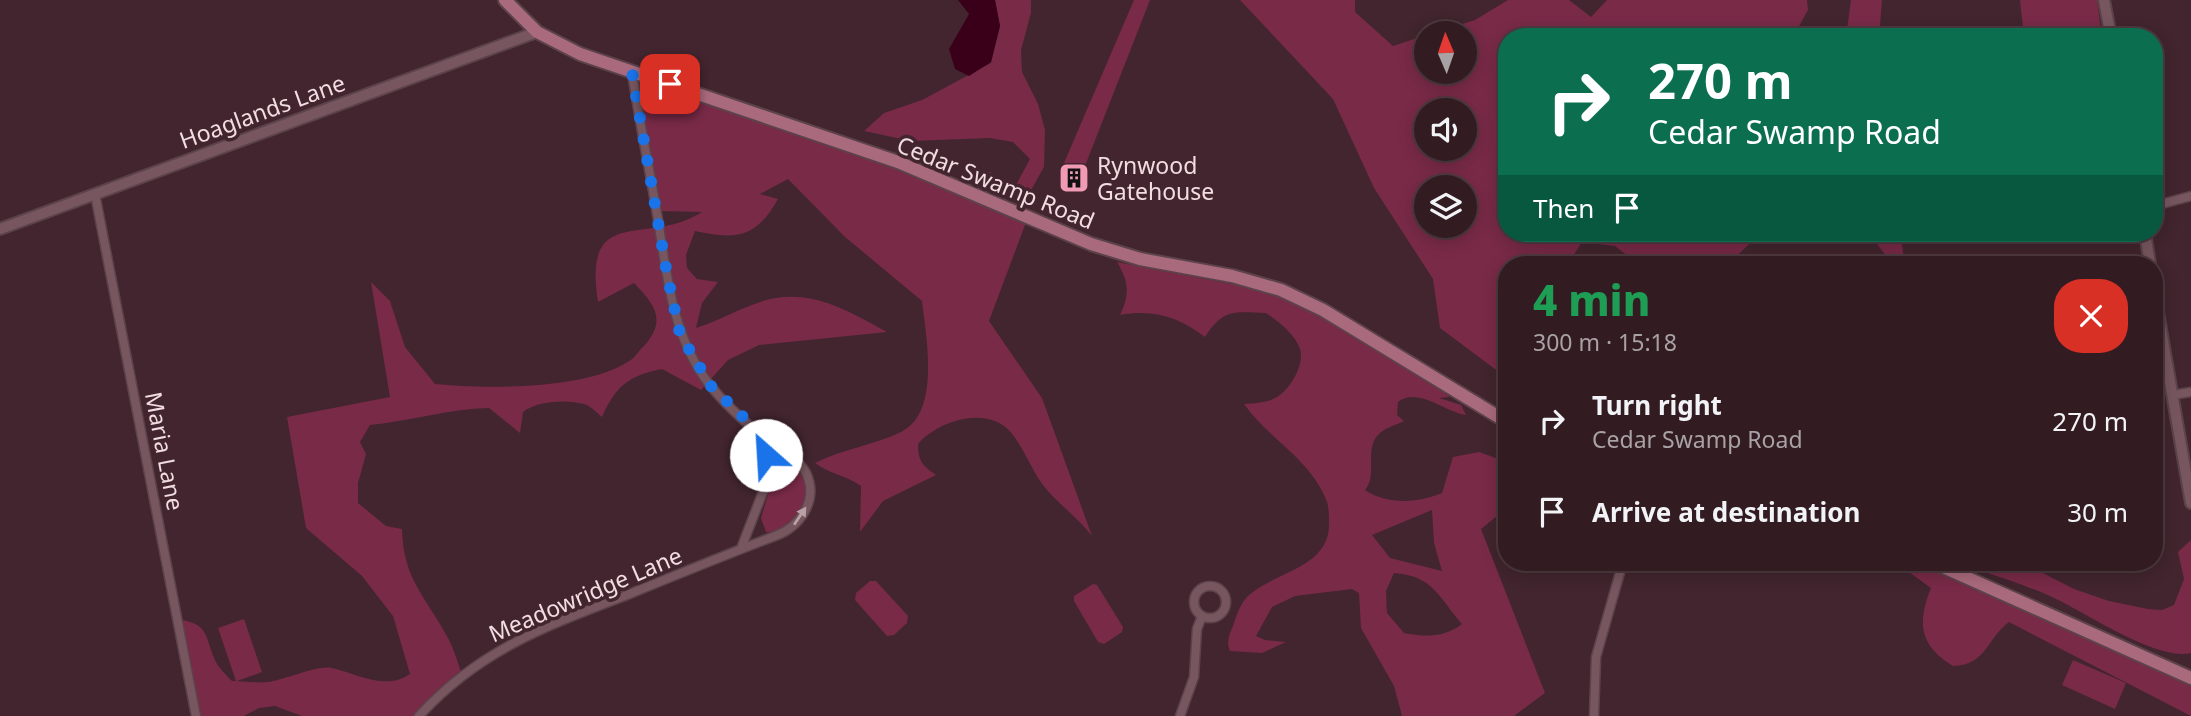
<!DOCTYPE html>
<meta charset="utf-8">
<style>
:root{--surface:#321c22;--page:#3d292f;--text:#f1f3f6;--muted:#a8a1a5;--line:#4d3a40}
body{margin:0;font-family:"Noto Sans",sans-serif;background:var(--page);color:var(--text);height:100vh;display:flex;flex-direction:column;font-size:26px;white-space:nowrap}
*{box-sizing:border-box;margin:0}
p{font-size:23px;color:var(--muted)}
.icon{flex:none;width:38px;height:38px;fill:none;stroke:currentColor;stroke-width:2;stroke-linecap:round;stroke-linejoin:round}
.map{position:relative;flex:1;overflow:hidden}
.side{position:absolute;left:1498px;top:256px;width:665px;height:315px;display:flex;flex-direction:column;background:var(--surface);border-radius:28px;box-shadow:0 4px 18px #0003,0 0 0 2px var(--line)}
.side>*{flex:none}
.banner{position:absolute;left:1498px;top:28px;width:665px;height:214px;border-radius:28px;box-shadow:0 4px 18px #0003,0 0 0 2px var(--line);background:#0b6e4f;color:#fff;overflow:hidden}
.needle{width:46px;rotate:358deg}
.fabs{position:absolute;left:1414px;top:21px;display:grid;gap:14px}
.fabs a{display:grid;place-items:center;width:63px;height:63px;border-radius:50%;background:var(--surface);box-shadow:0 4px 18px #0003,0 0 0 2px var(--line);font-size:35px}
.pin{position:absolute;display:grid;place-items:center;width:60px;height:60px;color:#fff;margin:-30px;border-radius:14px;box-shadow:0 4px 10px #0006}
.me{position:absolute;width:77px;margin:-38px;rotate:334deg;stroke-linejoin:round;filter:drop-shadow(0 0 5px #0008)}
.turn{display:flex;align-items:center;gap:24px;height:147px;padding:0 35px;font-size:32px}
.turn .icon{width:91px;height:91px;stroke-width:2.5}
.turn b{display:block;font-size:49px;line-height:60px}
.then{display:flex;align-items:center;height:66px;padding:0 35px;background:#0003;gap:14px;font-size:26px}
.round{display:grid;place-items:center;flex:none;width:74px;height:74px;border-radius:28px;background:var(--page)}
.overview{display:flex;align-items:center;justify-content:space-between;height:119px;padding:0 35px}
h1{font-size:42px;font-weight:800;line-height:52px;color:#1e9e55}
ul{padding:0;list-style:none}
li{display:flex;align-items:center;gap:21px;height:91px;padding:0 35px}
li div{flex:1}
li b{display:block;font-size:26px}
li em{font-style:normal}
.map>svg:first-child{display:block}
</style>
<div class="map">
<svg width="2191" height="716" viewBox="0 0 2191 716">
<rect width="100%" height="100%" fill="#42252e"/>
<!-- green -->
<g fill="#792a47" fill-rule="evenodd">
<path d="M995 0H1031V13L1021 50 1022 72 1038 104 1045 130 1044 167 1025 201 974 182 990 172 1016 185 1030 159 1013 142 990 138 911 141 864 131 884 113 922 100 991 63 1000 26Z"/>
<path d="M1134 0H1150L1083 171 1064 163Z"/>
<path d="M1240 0H1355V12L1393 46 1426 35V72H1465V33H1433L1475 20 1508 0H1569L1591 17 1607 0H1807L1808 10 1793 37H1507V233H1761L1728 264H1638L1615 246 1582 242 1568 264H1507V378L1440 328 1433 279 1374 188 1333 99ZM1426 110H1465V149H1426ZM1426 187H1465V226H1426Z"/>
<path d="M1851 0H1882L1879 37H1846Z"/>
<path d="M2020 0H2097L2102 37H2024Z"/>
<path d="M632 72 1028 217 989 321 1042 398 1092 536C1079 519 1061 506 1047 490 1033 474 1026 452 1013 435 990 404 939 420 918 444 918 461 923 466 936 475L883 501 860 532 861 486C845 475 830 474 815 463 842 449 875 445 901 432 941 413 926 336 922 301L845 237 788 179 760 194 778 199C756 238 737 240 695 231L686 255 687 268 697 279 718 282 702 303 696 328C719 321 740 308 763 301 809 287 847 310 887 332L759 345 728 360 701 390 662 369C628 376 616 386 602 417 597 413 591 406 584 404 566 399 536 401 523 412L520 433 489 408C448 409 410 421 370 425L360 442 366 454 358 483V503L386 526 402 529C403 579 426 597 448 638 454 649 458 663 462 675L419 716H302L275 706 259 708 244 716H196L177 619C210 624 204 635 215 660 218 667 226 675 232 681H236L218 628 244 619 262 672 237 681C247 682 259 683 269 682 287 679 318 665 332 668 358 674 385 691 410 674L393 616 362 576 306 528 287 417 390 397 371 282 390 301 405 347 435 384C486 389 586 390 629 361 635 358 639 350 644 346 667 320 655 305 634 283L598 302C582 202 648 247 702 212L656 211Z"/>
<path d="M1869 233H1900L1905 264H1892Z"/>
<path d="M1117 262 1268 291 1315 311 1423 375 1450 397 1439 398 1461 405 1466 415C1447 413 1417 386 1398 402L1397 415 1404 421C1396 425 1384 428 1378 435 1364 450 1378 475 1365 490 1387 505 1418 503 1442 493L1453 457 1479 452 1507 462V508L1481 529 1545 693 1514 716H1402L1394 686 1361 628 1359 593 1352 589 1295 596 1272 607 1256 636 1265 640 1286 642 1262 653 1230 651C1226 642 1229 635 1233 626 1236 617 1240 604 1247 597 1273 571 1330 569 1329 523 1329 514 1329 505 1325 497 1308 458 1268 438 1244 404 1256 403 1267 403 1277 397 1290 390 1305 364 1300 349 1295 334 1278 321 1266 313 1233 312 1224 308 1205 337 1178 317 1154 309 1120 315 1130 294 1129 282 1117 262ZM1432 510 1434 543 1442 571 1390 558 1372 535ZM1394 573C1434 576 1439 598 1462 624 1444 638 1424 637 1404 633L1387 613 1386 591Z"/>
<path d="M774 453H783C791 460 800 468 804 478 814 504 793 532 766 532L761 518 769 491 771 455Z"/>
<path d="M2191 540V653C2156 661 2085 612 2052 597 2021 583 1987 573 1955 562H2021L2074 589 2109 601 2148 609 2162 610 2174 605 2184 579 2178 552Z"/>
<path d="M1895 562H1932L2191 678V716L2009 622C1986 639 1987 665 1953 666 1919 645 1917 623 1931 588Z"/>
<path d="M870 581H876L908 616 907 623 894 635 887 636 855 600 856 593Z"/>
<path d="M1093 584 1097 585 1123 627 1122 632 1104 644 1098 642 1074 601V596Z"/>
<path d="M2073 660 2126 683 2115 709 2062 685Z"/>
</g>
<!-- water -->
<path fill="#3a001a" d="M958 0H995L1000 26 991 62 969 76 955 69 949 49 969 14Z"/>
<g fill="none" stroke-linecap="round" stroke-linejoin="round">
<!-- minor casing -->
<g stroke="#5c434b" stroke-width="11">
<g id="minor">
<path d="M95 194 196 716"/>
<path d="M2154 206 2191 196"/>
<path d="M2173 395 2191 392"/>
<path d="M742 546 766 484V438"/>
<circle cx="1210" cy="602" r="16"/>
<path d="M419 716C479 650 546 626 627 595 676 575 725 555 775 536 800 527 819 500 806 473 798 457 780 450 766 439 747 424 724 403 709 384 671 334 667 273 657 214 649 166 639 120 632 72"/>
<path d="M1180 716 1194 677 1197 629 1202 616"/>
<path d="M1594 716 1596 657 1623 562"/>
</g>
</g>
<!-- tertiary casing -->
<g stroke="#5c434b" stroke-width="14">
<g id="tertiary">
<path d="M2104 0 2111 37"/>
<path d="M0 229 537 32"/>
<path d="M2145 233 2150 264"/>
<path d="M2154 289 2191 503"/>
</g>
</g>
<!-- primary casing -->
<g stroke="#5c434b" stroke-width="16">
<g id="primary">
<path d="M505 0 537 32 580 54 898 162 1091 244 1140 259 1232 276 1281 290 1323 310 1507 422"/>
<path d="M1932 562 2191 678"/>
</g>
</g>
<!-- minor -->
<use href="#minor" stroke="#77565f" stroke-width="8"/>
<!-- tertiary -->
<use href="#tertiary" stroke="#77565f" stroke-width="10"/>
<!-- primary -->
<use href="#primary" stroke="#aa6a7d" stroke-width="12"/>
</g>
<!-- one-way arrows -->
<defs><path id="oneway-solid" d="M-6-.8H1V-3.2L6.5 0L1 3.2V.8H-6Z" transform="scale(1.75)"/></defs>
<use fill="#baa0a7" href="#oneway-solid" transform="translate(800 516) rotate(-56)"/>
<g fill="none" stroke-linecap="round" stroke-linejoin="round">
<!-- route -->
<path stroke="#1a73e8" stroke-width="12" stroke-dasharray="0 21.6" d="M670 84 632 72 667 274 680 334 711 386 765 438 766 455"/>
</g>
<!-- icons -->
<defs>
<g id="building-square" transform="scale(1.575)"><rect x="-9" y="-9" width="18" height="18" rx="4" fill="#f19ab4" stroke="#42252e"/><path d="M-4-6H4V6H1V3H-1V6H-4ZM-2.5-4.3h1.7v1.8h-1.7ZM.8-4.3h1.7v1.8H.8ZM-2.5-1h1.7V.8h-1.7ZM.8-1h1.7V.8H.8Z" fill="#111"/></g>
</defs>
<g fill-rule="evenodd">
<use href="#building-square" x="1074" y="178"/>
</g>
<g text-anchor="middle" dominant-baseline="central" stroke-width="7" stroke-linejoin="round" paint-order="stroke">
<!-- street labels -->
<g font-size="23" fill="#f1dde2" stroke="#42252e">
<text transform="translate(262 111) rotate(-20)">Hoaglands Lane</text>
<text transform="translate(996 182) rotate(22)">Cedar Swamp Road</text>
<text transform="translate(165 451) rotate(79)">Maria Lane</text>
<text transform="translate(585 594) rotate(-23)">Meadowridge Lane</text>
</g>
<!-- poi labels -->
<g font-size="23" fill="#f1dde2" stroke="#42252e" text-anchor="start">
<text x="1097" y="165">Rynwood<tspan x="1097" dy="26">Gatehouse</tspan></text>
</g>
</g>
</svg>
<div class="fabs">
<a><svg class="needle" viewBox="-14 -14 28 28"><path d="M0-13l5 13h-10z" fill="#e53935"/><path d="M0 13l5-13h-10z" fill="#a8a1a5"/></svg></a>
<a><svg class="icon" aria-label="sound" viewBox="0 0 24 24"><path d="M4 9h4l5-4v14l-5-4H4zM17 9q2 3 0 6"/></svg></a>
<a><svg class="icon" aria-label="layers" viewBox="0 0 24 24"><path d="M12 4l9 5-9 5-9-5zM3 14l9 5 9-5"/></svg></a>
</div>
<div class="pin" style="left:670px;top:84px;background:#d93025"><svg class="icon" aria-label="arrive" viewBox="0 0 24 24"><path d="M6 21V4h12l-3 4 3 4H6"/></svg></div>
<svg class="me" style="left:766px;top:455px" viewBox="-20 -20 40 40"><circle r="19" fill="#fff"/><path d="M0-13L10 11 0 6-10 11z" fill="#1a73e8"/></svg>
<div class="banner">
<div class="turn"><svg class="icon" aria-label="right" viewBox="0 0 24 24"><path d="M7 20v-9h11M14 6l5 5-5 5"/></svg><div><b>270 m</b>Cedar Swamp Road</div></div>
<div class="then">Then<svg class="icon" aria-label="arrive" viewBox="0 0 24 24"><path d="M6 21V4h12l-3 4 3 4H6"/></svg></div>
</div>
<section class="side">
<div class="overview"><div><h1>4 min</h1><p>300 m · 15:18</p></div><a class="round" style="background:#d93025;color:#fff"><svg class="icon" aria-label="close" viewBox="0 0 24 24"><path d="M6 6l12 12M18 6L6 18"/></svg></a></div>
<ul>
<li><svg class="icon" aria-label="right" viewBox="0 0 24 24"><path d="M7 20v-9h11M14 6l5 5-5 5"/></svg><div><b>Turn right</b><p>Cedar Swamp Road</p></div><em>270 m</em></li>
<li><svg class="icon" aria-label="arrive" viewBox="0 0 24 24"><path d="M6 21V4h12l-3 4 3 4H6"/></svg><div><b>Arrive at destination</b></div><em>30 m</em></li>
</ul>
</section>
</div>
